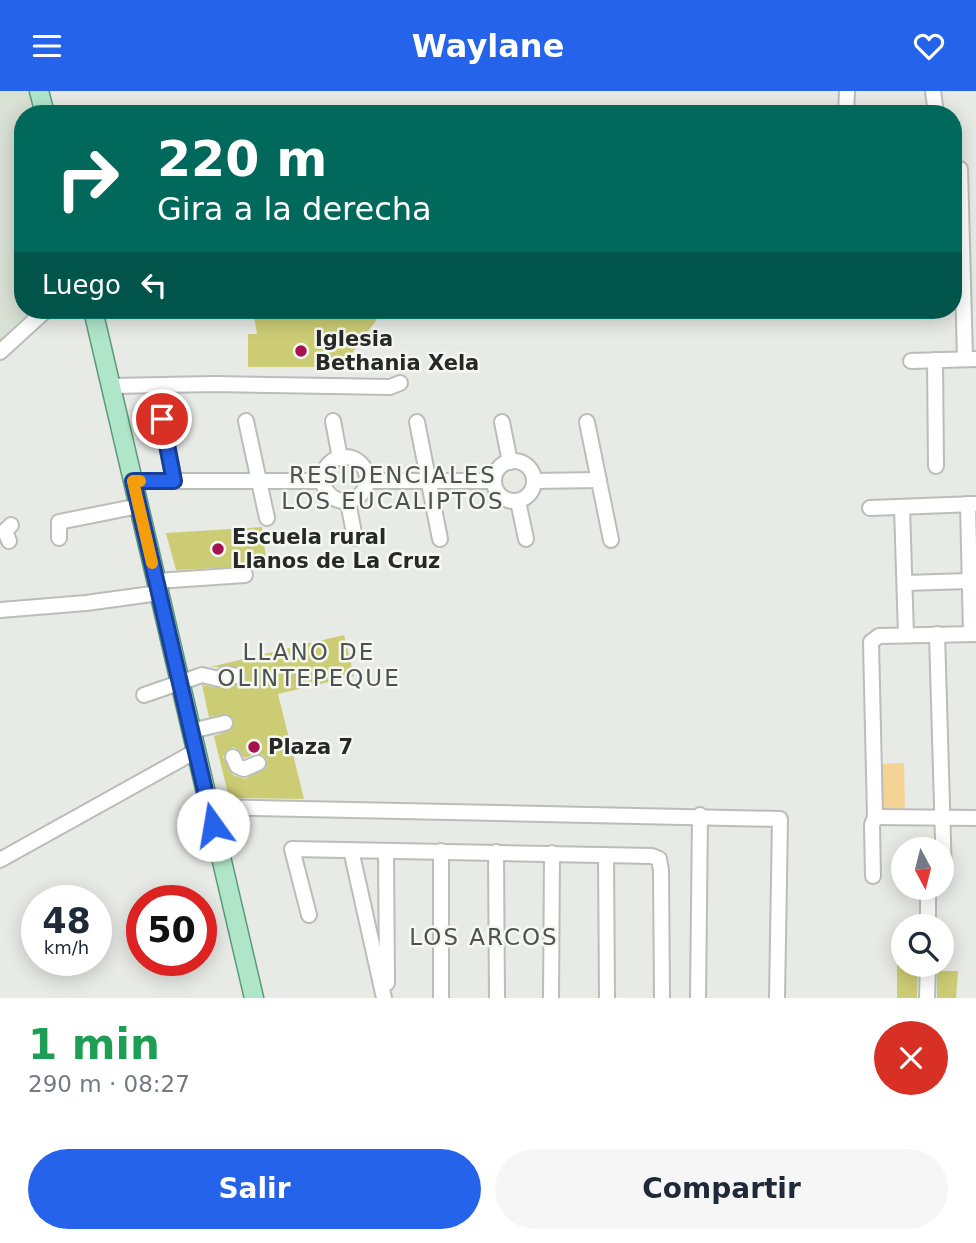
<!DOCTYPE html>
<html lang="es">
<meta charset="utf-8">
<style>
:root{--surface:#fff;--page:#f6f6f7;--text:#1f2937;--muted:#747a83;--accent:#2563eb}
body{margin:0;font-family:"DejaVu Sans",sans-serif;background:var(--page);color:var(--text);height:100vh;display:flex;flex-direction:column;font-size:26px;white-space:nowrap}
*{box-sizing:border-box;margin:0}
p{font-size:23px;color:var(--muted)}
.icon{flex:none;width:38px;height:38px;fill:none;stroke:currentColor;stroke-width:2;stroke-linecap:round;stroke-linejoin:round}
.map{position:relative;height:907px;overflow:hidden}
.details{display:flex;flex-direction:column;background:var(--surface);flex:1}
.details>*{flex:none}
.hud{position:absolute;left:14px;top:14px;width:948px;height:214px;border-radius:28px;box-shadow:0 4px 18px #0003;background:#00695c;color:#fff;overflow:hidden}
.needle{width:46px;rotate:173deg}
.controls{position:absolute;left:891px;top:746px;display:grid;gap:14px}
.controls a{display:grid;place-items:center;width:63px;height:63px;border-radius:50%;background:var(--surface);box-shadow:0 4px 18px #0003;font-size:35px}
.speed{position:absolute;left:21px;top:794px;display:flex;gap:14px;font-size:35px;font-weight:700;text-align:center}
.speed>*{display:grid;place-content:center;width:91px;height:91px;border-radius:50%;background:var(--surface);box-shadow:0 4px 18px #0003;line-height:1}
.speed small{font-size:18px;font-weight:400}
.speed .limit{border:10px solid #d22;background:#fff;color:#111}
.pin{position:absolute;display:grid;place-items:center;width:60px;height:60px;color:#fff;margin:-30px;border:4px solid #fff;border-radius:50%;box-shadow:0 2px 7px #0007}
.me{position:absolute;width:77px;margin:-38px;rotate:347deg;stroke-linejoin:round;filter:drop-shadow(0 0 5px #0008)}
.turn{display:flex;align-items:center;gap:24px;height:147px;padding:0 28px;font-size:32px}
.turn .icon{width:91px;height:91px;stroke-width:2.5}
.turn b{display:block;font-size:49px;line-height:60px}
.then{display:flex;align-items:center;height:66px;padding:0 28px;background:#0003;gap:14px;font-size:26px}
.round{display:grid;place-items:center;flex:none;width:74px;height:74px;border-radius:37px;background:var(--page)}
.summary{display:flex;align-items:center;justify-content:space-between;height:119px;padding:0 28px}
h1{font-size:42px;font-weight:600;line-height:52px;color:#1e9e55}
.button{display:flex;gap:14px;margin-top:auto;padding:14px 28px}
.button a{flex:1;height:80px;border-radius:42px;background:var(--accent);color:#fff;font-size:28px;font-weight:600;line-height:80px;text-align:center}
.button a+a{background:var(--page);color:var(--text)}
header{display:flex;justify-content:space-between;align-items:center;height:91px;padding:0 28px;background:var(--accent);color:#fff;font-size:32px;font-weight:600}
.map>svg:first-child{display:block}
</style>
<header><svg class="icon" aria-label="menu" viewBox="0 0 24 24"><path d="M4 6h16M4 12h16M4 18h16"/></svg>Waylane<svg class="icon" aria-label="heart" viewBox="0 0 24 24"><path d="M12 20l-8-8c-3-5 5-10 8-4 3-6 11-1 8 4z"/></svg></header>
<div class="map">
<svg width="976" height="907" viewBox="0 0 976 907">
<rect width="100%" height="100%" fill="#e7eae5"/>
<!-- built -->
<path fill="#d9e1d5" d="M0 0H29L34 23H23V219H33L0 251Z"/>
<!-- green -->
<path fill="#f4d395" d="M904 672 905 722H879L878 673Z"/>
<!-- building -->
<g fill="#cccc74" fill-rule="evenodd">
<path d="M253 219H377V228L342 276H248V243H257Z"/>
<path d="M262 436 267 475 176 479 166 442Z"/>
<path d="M344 544 354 585 278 603 304 708 229 707 214 645 231 639 234 629 227 623 209 626 202 594 221 597 228 593 240 594 245 591 246 582 239 576H210ZM233 656 239 659 244 667 255 663 263 664 267 669 266 677 245 688 233 684 223 666 226 660Z"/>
<path d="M897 874 918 875 917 907H897Z"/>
<path d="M937 880H958L956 907H937Z"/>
</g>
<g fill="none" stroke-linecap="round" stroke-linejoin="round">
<!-- minor casing -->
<g stroke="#babdb9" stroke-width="18">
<g id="minor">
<path d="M933 0 936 23"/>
<path d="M846 23 847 0"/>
<path d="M960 78 965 268"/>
<path d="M0 261 46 219"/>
<path d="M935 269 936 375"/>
<path d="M911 270 976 268"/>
<path d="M111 295 215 293 390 296 400 292"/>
<path d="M162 328 174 390"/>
<path d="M246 330 267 427"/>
<path d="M333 330 340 367"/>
<path d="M417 331 440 448"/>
<path d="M502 331 510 371"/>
<path d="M587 331 611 449"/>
<circle cx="345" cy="388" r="22"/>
<circle cx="514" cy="390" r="20"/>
<path d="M133 390H322"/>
<path d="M368 390H494"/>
<path d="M534 390 599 389"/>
<path d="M518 410 526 448"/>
<path d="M348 411 355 447"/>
<path d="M968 413 971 543"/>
<path d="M902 416 906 544"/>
<path d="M870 417 975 413"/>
<path d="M59 447V431L139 415"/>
<path d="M9 450 5 440 11 434"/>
<path d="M156 490 245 484"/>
<path d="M905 492 969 490"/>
<path d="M0 519 86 512 159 502"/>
<path d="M937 543 944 783"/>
<path d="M144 604 202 584 219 588 225 583 237 585"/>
<path d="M191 640 225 632"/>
<path d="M233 666 237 675 244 678 258 672"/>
<path d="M209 716 780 728 777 907"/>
<path d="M875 726 976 727"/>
<path d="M351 759 384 907"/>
<path d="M386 760 387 892"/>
<path d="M441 760V907"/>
<path d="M496 761 497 907"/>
<path d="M606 764 607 907"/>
<path d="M0 769 196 660"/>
<path d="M873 785 872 734 875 726 871 551 879 545 976 543"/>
<path d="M928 805V835"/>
<path d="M309 824 292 758 652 765 659 768 661 779 662 907"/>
<path d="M551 907 552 762"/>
<path d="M698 907 700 724"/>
<path d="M927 907 928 873"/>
</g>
</g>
<!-- major casing -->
<g stroke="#5d997a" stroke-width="21">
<g id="major">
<path d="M39 0 45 23"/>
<path d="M93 219 254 907"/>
</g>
</g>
<!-- minor -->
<use href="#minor" stroke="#fff" stroke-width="14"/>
<!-- major -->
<use href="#major" stroke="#afe6ca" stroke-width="18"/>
</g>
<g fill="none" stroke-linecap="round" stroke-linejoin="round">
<!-- route casing -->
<g stroke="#184099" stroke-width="18">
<path id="route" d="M162 328 174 390H133L213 734"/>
</g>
<!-- route -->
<use href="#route" stroke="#2563eb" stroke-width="12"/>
<!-- slow -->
<path stroke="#f59e0b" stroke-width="12" d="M140 390H133L152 472"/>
</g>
<!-- markers -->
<g fill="#a6134f" stroke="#f4f8f3" stroke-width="2.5">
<circle cx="301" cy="260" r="7"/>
<circle cx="218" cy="458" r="7"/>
<circle cx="254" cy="656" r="7"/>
</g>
<g text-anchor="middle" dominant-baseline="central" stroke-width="5" stroke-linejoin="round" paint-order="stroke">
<!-- poi labels -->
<g font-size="21" font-weight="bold" fill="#282927" stroke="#f4f8f3" text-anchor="start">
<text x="315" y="248">Iglesia<tspan x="315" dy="24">Bethania Xela</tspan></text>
<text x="232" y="446">Escuela rural<tspan x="232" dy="24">Llanos de La Cruz</tspan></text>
<text x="268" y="656">Plaza 7</text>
</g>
<!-- neighbourhood labels -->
<g font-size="23" letter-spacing="2" fill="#4f524e" stroke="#f4f8f3">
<text x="393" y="384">RESIDENCIALES<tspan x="393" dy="26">LOS EUCALIPTOS</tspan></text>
<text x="309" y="561">LLANO DE<tspan x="309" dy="26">OLINTEPEQUE</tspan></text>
<text x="484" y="846">LOS ARCOS</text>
</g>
</g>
</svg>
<div class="controls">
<a><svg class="needle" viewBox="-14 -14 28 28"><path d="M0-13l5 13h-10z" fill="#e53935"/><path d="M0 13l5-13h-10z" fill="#747a83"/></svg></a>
<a><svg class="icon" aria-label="search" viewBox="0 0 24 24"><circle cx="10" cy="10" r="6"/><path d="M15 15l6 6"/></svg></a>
</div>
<div class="speed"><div>48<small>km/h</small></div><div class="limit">50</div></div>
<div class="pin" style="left:162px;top:328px;background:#d93025"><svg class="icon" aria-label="arrive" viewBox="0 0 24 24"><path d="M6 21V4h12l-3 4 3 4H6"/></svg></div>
<svg class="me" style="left:213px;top:734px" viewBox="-20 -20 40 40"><circle r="19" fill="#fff"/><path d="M0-13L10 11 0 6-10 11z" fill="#2563eb"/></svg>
<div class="hud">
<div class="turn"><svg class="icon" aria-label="right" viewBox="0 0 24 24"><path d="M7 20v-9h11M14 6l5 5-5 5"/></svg><div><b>220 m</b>Gira a la derecha</div></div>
<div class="then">Luego<svg class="icon" aria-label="left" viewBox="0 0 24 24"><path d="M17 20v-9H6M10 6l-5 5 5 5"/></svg></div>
</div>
</div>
<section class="details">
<div class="summary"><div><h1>1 min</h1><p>290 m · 08:27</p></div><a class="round" style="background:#d93025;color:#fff"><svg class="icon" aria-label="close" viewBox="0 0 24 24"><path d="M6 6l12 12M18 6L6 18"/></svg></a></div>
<div class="button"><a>Salir</a><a>Compartir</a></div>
</section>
